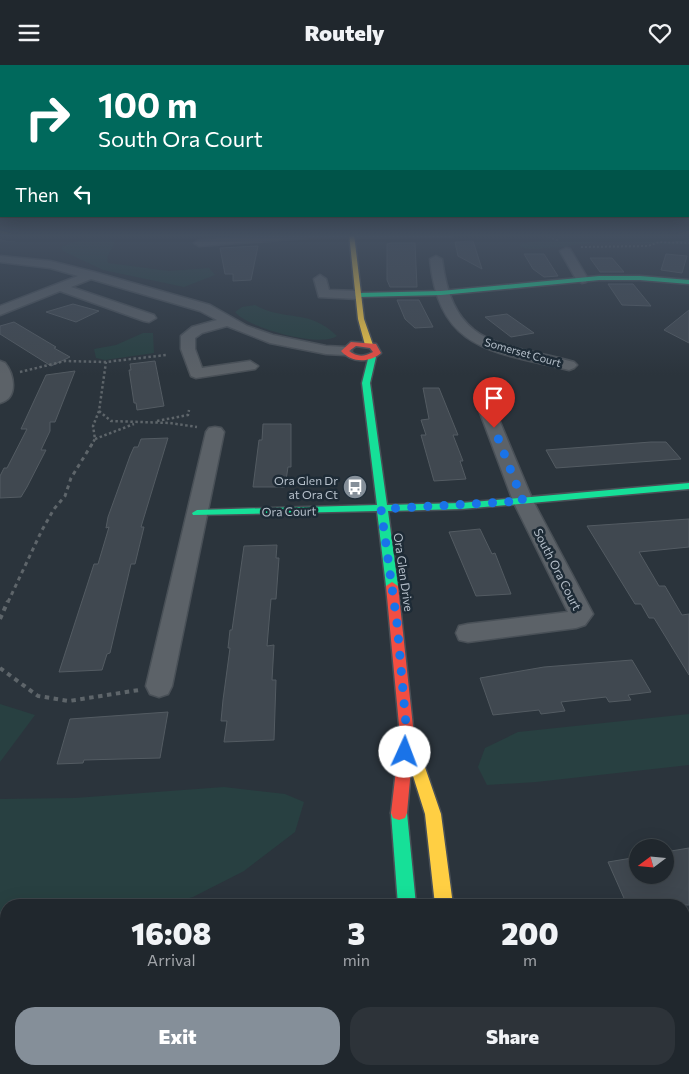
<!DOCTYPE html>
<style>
:root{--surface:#20272d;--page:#2d3339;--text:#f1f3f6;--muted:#a2a5aa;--line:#3d4449;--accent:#858f99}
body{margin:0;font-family:Commissioner,sans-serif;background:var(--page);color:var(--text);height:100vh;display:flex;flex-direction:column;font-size:19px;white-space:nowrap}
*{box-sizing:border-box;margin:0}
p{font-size:16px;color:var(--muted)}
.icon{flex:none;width:28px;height:28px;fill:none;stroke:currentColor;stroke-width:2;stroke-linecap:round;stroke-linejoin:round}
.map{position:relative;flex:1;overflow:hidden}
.details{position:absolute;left:0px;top:834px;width:690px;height:176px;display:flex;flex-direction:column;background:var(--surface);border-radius:20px 20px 0 0;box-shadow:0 5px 20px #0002,0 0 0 1px var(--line)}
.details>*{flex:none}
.hud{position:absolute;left:0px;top:0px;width:690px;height:152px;box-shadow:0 5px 20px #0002,0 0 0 1px var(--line);background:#00695c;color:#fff;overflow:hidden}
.needle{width:32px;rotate:254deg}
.tools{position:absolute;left:629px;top:774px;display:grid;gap:10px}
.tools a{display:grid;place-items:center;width:45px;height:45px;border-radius:50%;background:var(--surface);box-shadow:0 5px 20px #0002,0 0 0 1px var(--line);font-size:25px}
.pin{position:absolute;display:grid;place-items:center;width:42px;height:42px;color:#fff;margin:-51px -21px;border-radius:50% 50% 50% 0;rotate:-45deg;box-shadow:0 0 5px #0007}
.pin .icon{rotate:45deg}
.me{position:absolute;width:55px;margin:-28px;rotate:2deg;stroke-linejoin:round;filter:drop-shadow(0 0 4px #0008)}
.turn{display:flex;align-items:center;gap:18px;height:105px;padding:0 15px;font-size:22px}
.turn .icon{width:65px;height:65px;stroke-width:2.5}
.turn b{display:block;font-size:35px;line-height:42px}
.then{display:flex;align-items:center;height:48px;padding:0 15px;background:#0003;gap:10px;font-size:19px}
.eta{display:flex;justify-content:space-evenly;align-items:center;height:85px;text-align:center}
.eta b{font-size:30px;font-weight:800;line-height:35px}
.action{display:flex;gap:10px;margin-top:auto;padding:10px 15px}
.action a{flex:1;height:58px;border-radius:20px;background:var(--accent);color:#fff;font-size:20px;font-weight:800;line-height:58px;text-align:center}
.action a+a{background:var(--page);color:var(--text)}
header{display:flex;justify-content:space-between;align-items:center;height:65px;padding:0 15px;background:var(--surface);font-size:22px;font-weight:800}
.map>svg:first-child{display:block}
</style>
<header><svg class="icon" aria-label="menu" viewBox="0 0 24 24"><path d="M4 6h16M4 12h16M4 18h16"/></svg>Routely<svg class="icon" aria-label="heart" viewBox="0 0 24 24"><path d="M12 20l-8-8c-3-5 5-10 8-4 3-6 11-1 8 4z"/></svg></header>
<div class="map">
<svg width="689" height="1009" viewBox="0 0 689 1009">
<rect width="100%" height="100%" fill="#2b343c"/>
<!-- green -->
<g fill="#284041">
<path d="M572 169H602L608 171 622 169H689V180L603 176C587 178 532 188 520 182V179Z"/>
<path d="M89 172 115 175C114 184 105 189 108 198L169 206 209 203 215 210 184 222 103 205 63 186 61 182Z"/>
<path d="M255 240C284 257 309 243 337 271 320 283 248 263 235 247L242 242Z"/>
<path d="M143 268H153L154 288 105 295 96 293 94 284 116 280Z"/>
<path d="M0 639 35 650 0 697Z"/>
<path d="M689 649V700L536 717 487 720 478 702 485 683 518 667Z"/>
<path d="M224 722 285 729 304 737 295 767 244 806 193 832 162 840H6V868L0 871V734L75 733Z"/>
</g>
<!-- building -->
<g fill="#404850" stroke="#535b62">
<path d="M473 176 482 204 458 191 455 177Z"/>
<path d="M392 178H415L417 222H390L387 215V179Z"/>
<path d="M258 181 251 215 233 216V209H225L220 183Z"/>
<path d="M524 189H544L558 211 544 212 533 204Z"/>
<path d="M666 189 687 191 682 208 661 205Z"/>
<path d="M590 193H612L624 207H600Z"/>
<path d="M608 219H633L651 241 622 240Z"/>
<path d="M397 235H419L433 262 415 263 405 254Z"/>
<path d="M73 239 99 246 76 257 46 247Z"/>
<path d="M689 245V278L664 265Z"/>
<path d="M507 249 534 268 511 272 485 252Z"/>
<path d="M14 257 56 282 54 283 70 292 51 301 0 269V261Z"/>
<path d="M155 296 164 341 137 345 136 338H134L129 305H131L130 299Z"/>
<path d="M75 306 55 357H50V366L41 385H46L27 422 21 432 0 433V411L4 403H7L27 364H21L46 310Z"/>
<path d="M423 323H439L458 370H453L463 396H460L466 414 434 416 421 370H426L421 355 429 354Z"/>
<path d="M263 359H291V402H288L285 422H253L259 375H262Z"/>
<path d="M168 373 141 462H144L135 499H131L110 588 107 589 102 605 59 607 94 499H98L109 462 106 463 108 452 130 391 134 382H138L141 374Z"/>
<path d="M651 377H666L681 394 556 403 546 385Z"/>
<path d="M689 454V482L639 487 659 521H665L682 550 689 549V610L654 553H649L641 539H635L587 461Z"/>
<path d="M480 464 492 489 495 488 511 529 476 531 449 467Z"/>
<path d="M277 480 276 493H279L276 534H271L267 581 274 580 272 615H276L274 675 224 677 227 656H221L223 635 230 583H228L230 565H232L244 481Z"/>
<path d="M632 595 651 627 628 630 631 635 609 637 606 632 561 637 565 646 541 649 539 645 493 650 480 613 544 602Z"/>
<path d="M168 647 160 693 84 695 83 698 57 699 70 654Z"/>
<path d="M689 783V840H627L608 797 638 792V810H665V787Z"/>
</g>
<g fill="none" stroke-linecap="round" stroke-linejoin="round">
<!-- lane casing -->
<g stroke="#495057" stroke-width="3">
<g id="lane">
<path d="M146 1004H208L206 1009H144Z"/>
<rect x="217" y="1004" width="20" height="5"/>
</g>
</g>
<!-- street casing -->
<g stroke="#495057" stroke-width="3">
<g id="street">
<path d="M285 169H455L450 172 308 173 199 181 194 178 199 175Z"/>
<path d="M566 183 570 184 588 214 586 217 582 218 576 214 560 186Z"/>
<path d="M0 191 50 196 94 207 210 240 247 261 273 270 326 281 345 282 352 286 345 290 326 289 270 278 227 261 202 268 195 273V284L202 303 250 296 258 301 255 304 196 313 191 311 181 284V271L192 262 217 255 200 246 91 214 71 222 154 250 156 253 149 257 144 256 60 226 0 250V241L78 211 50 203 0 197Z"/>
<path d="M436 191 442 194C453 284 501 277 574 297L577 300 574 303 569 305C493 286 439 287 430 194Z"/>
<path d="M320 210 326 214 329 225 358 226 364 230 358 234 319 232 314 214Z"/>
<path d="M0 296 5 298C14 309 19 333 0 338Z"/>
<path d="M487 340 493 341 495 345 533 436 593 549 585 560 576 563 468 577 459 575 456 568 459 561 468 559 568 547 513 436 479 345 481 341Z"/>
<path d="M215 362 221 363 224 367 172 621 168 629 159 632 150 629 146 621 206 367 209 363Z"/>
</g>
</g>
<!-- fast casing -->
<g stroke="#495057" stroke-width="3">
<g id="fast">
<path d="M599 211H640L689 215V219L640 215H599L441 230 358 232 355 230 358 228 441 226Z"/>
<path d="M369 290 376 292 370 318 387 440 461 438 689 418V424L461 444 388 446 398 521 392 525 386 521 377 446 193 450 192 448 197 445 377 440 362 318Z"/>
<path d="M399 741 405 743 407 748 416 840H398L391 748 393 743Z"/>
</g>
</g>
<!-- slow casing -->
<g stroke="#495057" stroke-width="3">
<g id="slow">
<path d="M349 169H354L364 254 373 280 369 282 365 280 358 254Z"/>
<path d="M410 673 415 675 417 679 441 749 453 840H435L425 749 403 679 405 675Z"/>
</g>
</g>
<!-- jam casing -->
<g stroke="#495057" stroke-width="3">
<g id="jam">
<path d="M351 277 376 279 381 288C369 298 352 298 341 286ZM356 281 370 283 373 287C364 292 357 292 349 286Z"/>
<path d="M392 517 398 521 414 671 407 748 405 753 399 755 393 753 391 748 400 671 386 521Z"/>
<path d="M434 1004H454L455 1009H435Z"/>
</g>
</g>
<!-- path-far3 -->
<g stroke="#5e656a" stroke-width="2" stroke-dasharray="2 2" stroke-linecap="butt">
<path d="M541 169 559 176"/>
<path d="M0 170 12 169"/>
<path d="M581 182 648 181 659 177 689 178"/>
</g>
<!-- path-far2 -->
<g stroke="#5e656a" stroke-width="2.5" stroke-dasharray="2.5 2.5" stroke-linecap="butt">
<path d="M20 307 65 296 106 297 166 290"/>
<path d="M99 346 111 356 170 358 197 362"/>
<path d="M157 356 188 350 189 345"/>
<path d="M95 374 134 359"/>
<path d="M91 381 95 374 93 361 99 346 106 297"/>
</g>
<!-- path-far1 -->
<path stroke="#5e656a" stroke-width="3" stroke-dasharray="4 4" stroke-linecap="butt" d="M8 537 42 465 54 444 65 431 71 413 92 379"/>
<!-- path -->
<g stroke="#5e656a" stroke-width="4" stroke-dasharray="4.5 4.5" stroke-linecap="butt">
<path d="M0 554 8 536"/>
<path d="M0 603 38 631 69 636 139 625"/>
</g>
<!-- lane -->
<use href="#lane" fill="#5c6268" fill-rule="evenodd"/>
<!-- street -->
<use href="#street" fill="#5c6268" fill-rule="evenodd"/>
<!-- fast -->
<use href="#fast" fill="#16e098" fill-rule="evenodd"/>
<!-- slow -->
<use href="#slow" fill="#ffcf43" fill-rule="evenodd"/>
<!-- jam -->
<use href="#jam" fill="#f24e42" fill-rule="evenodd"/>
</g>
<!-- sky -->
<linearGradient id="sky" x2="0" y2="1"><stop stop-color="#181d21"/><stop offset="0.55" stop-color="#445061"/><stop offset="1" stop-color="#445061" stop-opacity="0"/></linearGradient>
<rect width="689" height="310" fill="url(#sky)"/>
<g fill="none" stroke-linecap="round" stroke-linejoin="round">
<!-- route -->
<path stroke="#1a73e8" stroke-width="9" stroke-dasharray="0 16.2" d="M405 687 407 671 397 558 381 444 523 436 494 363"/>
</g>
<!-- icons -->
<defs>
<g id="bus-disc" transform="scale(1.25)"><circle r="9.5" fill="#858f99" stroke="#1e2b36"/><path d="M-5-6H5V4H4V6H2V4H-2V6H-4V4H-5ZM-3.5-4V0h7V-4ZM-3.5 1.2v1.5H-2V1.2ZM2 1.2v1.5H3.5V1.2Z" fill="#fff"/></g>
</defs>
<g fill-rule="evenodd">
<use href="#bus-disc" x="355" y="422"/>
</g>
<g text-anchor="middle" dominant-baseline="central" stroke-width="5" stroke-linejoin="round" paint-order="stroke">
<!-- far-street labels -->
<g font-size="11" fill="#b6c0cb" stroke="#1e2b36">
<text transform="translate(523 287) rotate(16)">Somerset Court</text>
</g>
<!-- poi labels -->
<g font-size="12" fill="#b6c0cb" stroke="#1e2b36" text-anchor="end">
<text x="338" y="415">Ora Glen Dr<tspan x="338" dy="14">at Ora Ct</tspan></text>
</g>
<!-- street labels -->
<g font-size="12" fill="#b6c0cb" stroke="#1e2b36">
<text transform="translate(289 446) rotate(-1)">Ora Court</text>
<text transform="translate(558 504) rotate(63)">South Ora Court</text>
<text transform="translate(404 507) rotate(82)">Ora Glen Drive</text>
</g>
</g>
</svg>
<div class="tools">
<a><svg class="needle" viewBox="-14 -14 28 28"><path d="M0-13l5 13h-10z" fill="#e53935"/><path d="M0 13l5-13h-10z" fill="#a2a5aa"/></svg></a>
</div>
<div class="pin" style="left:494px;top:363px;background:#d93025"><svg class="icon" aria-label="arrive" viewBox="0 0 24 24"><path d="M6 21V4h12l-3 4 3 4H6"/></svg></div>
<svg class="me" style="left:405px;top:687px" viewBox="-20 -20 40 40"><circle r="19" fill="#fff"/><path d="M0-13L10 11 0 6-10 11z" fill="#1a73e8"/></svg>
<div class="hud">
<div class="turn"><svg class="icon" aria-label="right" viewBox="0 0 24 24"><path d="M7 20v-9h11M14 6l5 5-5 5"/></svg><div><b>100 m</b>South Ora Court</div></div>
<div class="then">Then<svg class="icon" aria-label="left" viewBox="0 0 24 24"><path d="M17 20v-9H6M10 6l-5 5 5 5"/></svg></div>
</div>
<section class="details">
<div class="eta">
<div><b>16:08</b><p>Arrival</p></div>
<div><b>3</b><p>min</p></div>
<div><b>200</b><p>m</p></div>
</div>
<div class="action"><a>Exit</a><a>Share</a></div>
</section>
</div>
